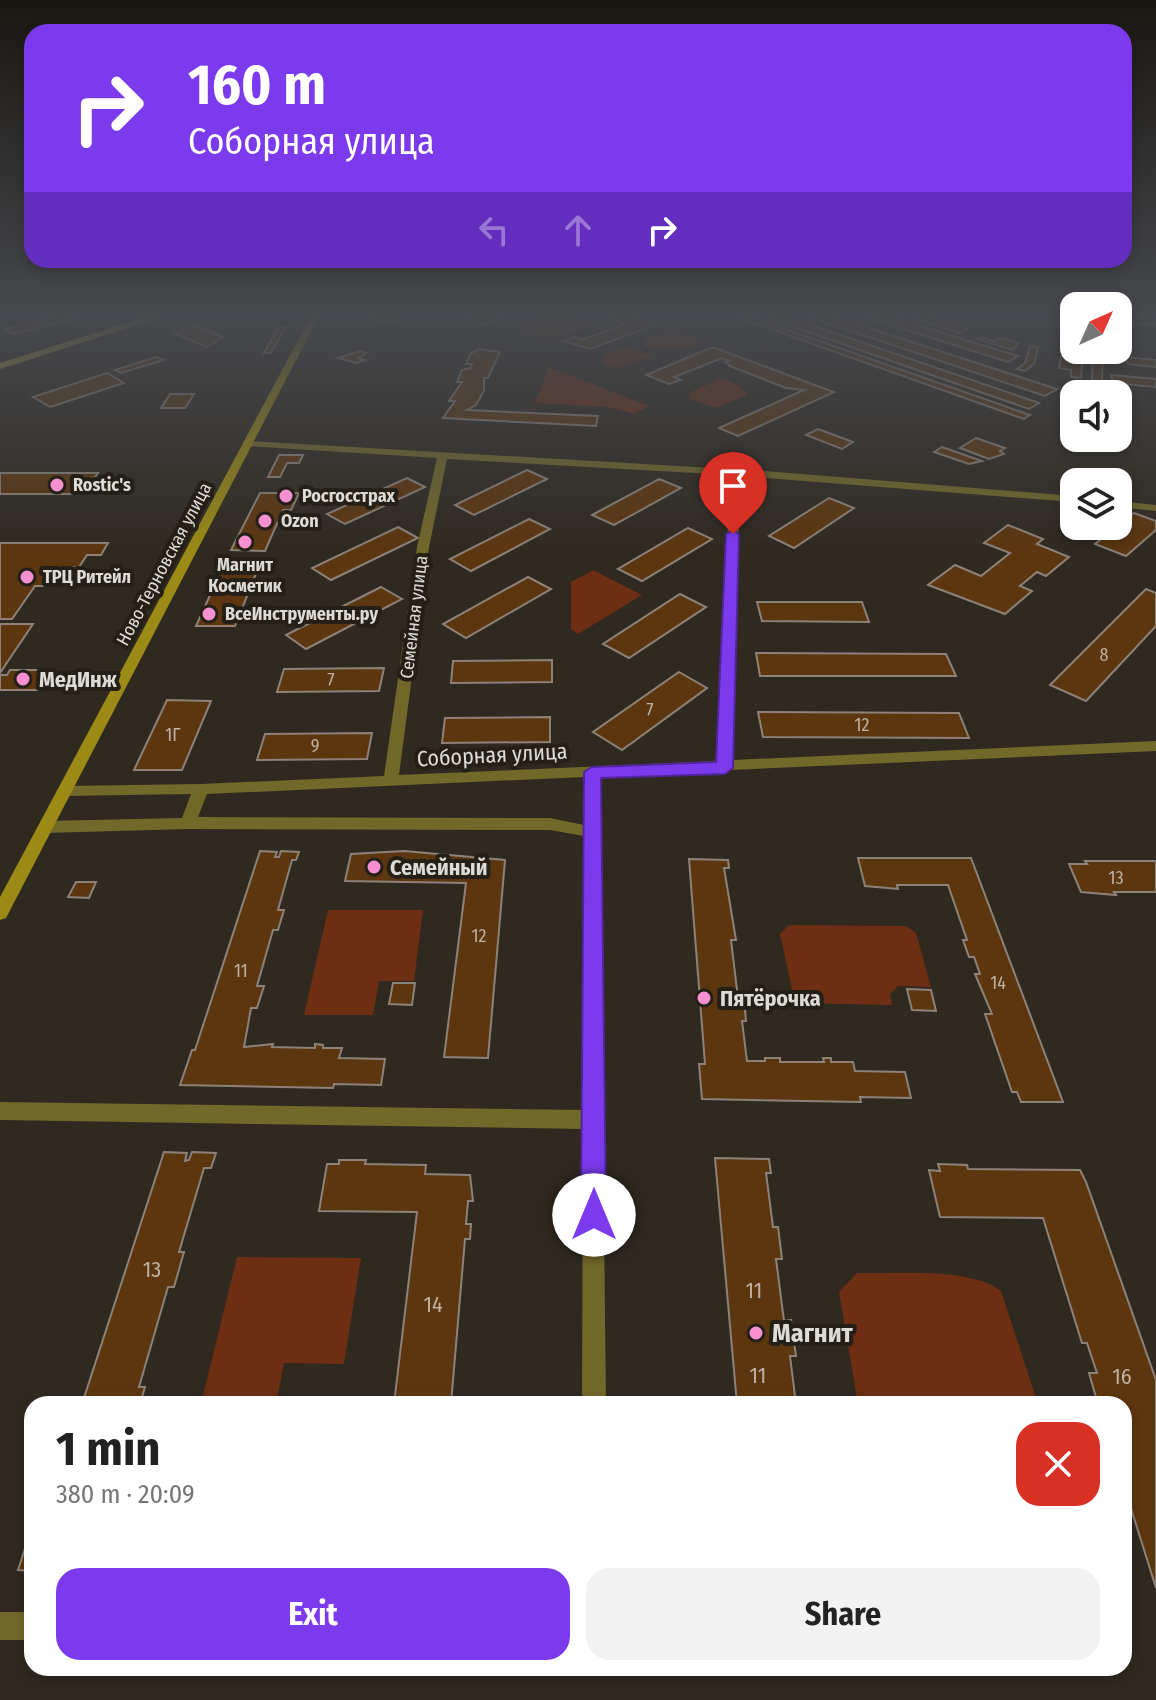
<!DOCTYPE html>
<meta charset="utf-8">
<style>
:root{--surface:#fff;--page:#f2f2f2;--text:#222;--muted:#767676;--accent:#7c3aed}
body{margin:0;font-family:"Fira Sans Condensed",sans-serif;background:var(--page);color:var(--text);height:100vh;display:flex;flex-direction:column;font-size:30px;white-space:nowrap}
*{box-sizing:border-box;margin:0}
p{font-size:26px;color:var(--muted)}
.icon{flex:none;width:44px;height:44px;fill:none;stroke:currentColor;stroke-width:2;stroke-linecap:round;stroke-linejoin:round}
.map{position:relative;flex:1;overflow:hidden}
.drawer{position:absolute;left:24px;top:1396px;width:1108px;height:280px;display:flex;flex-direction:column;background:var(--surface);border-radius:24px;box-shadow:0 4px 12px #0003}
.drawer>*{flex:none}
.top-card{position:absolute;left:24px;top:24px;width:1108px;height:244px;border-radius:24px;box-shadow:0 4px 12px #0003;background:#7c3aed;color:#fff;overflow:hidden}
.needle{width:52px;rotate:45deg}
.buttons{position:absolute;left:1060px;top:292px;display:grid;gap:16px}
.buttons a{display:grid;place-items:center;width:72px;height:72px;border-radius:16px;background:var(--surface);box-shadow:0 4px 12px #0003;font-size:40px}
.pin{position:absolute;display:grid;place-items:center;width:68px;height:68px;color:#fff;margin:-82px -34px;border-radius:50% 50% 50% 0;rotate:-45deg;box-shadow:0 0 8px #0007}
.pin .icon{rotate:45deg}
.me{position:absolute;width:88px;margin:-44px;rotate:0deg;stroke-linejoin:round;filter:drop-shadow(0 0 6px #0008)}
.turn{display:flex;align-items:center;gap:28px;height:168px;padding:0 32px;font-size:36px}
.turn .icon{width:104px;height:104px;stroke-width:2.5}
.turn b{display:block;font-size:56px;line-height:68px}
.lanes{display:flex;align-items:center;height:76px;padding:0 32px;background:#0003;justify-content:center;gap:40px;direction:ltr}
.lanes .off{opacity:.35}
.round{display:grid;place-items:center;flex:none;width:84px;height:84px;border-radius:24px;background:var(--page)}
.head{display:flex;align-items:center;justify-content:space-between;height:136px;padding:0 32px}
h1{font-size:48px;font-weight:700;line-height:60px}
.primary-button{display:flex;gap:16px;margin-top:auto;padding:16px 32px}
.primary-button a{flex:1;height:92px;border-radius:24px;background:var(--accent);color:#fff;font-size:32px;font-weight:700;line-height:92px;text-align:center}
.primary-button a+a{background:var(--page);color:var(--text)}
.map>svg:first-child{display:block}
</style>
<div class="map">
<svg width="1156" height="1700" viewBox="0 0 1156 1700">
<rect width="100%" height="100%" fill="#2f2920"/>
<!-- green -->
<g fill="#6d2e13">
<path d="M543 316H575L591 325C572 336 542 342 523 331L522 324Z"/>
<path d="M671 331 707 342 689 348H644V340Z"/>
<path d="M625 347 655 355 617 368 602 364 603 355Z"/>
<path d="M549 367 649 406 634 414 608 407 535 403Z"/>
<path d="M722 378 738 385 747 395 716 408 688 398 691 392Z"/>
<path d="M593 570 642 595 578 634 571 629V582Z"/>
<path d="M328 910H423L414 981H379L373 1015H304Z"/>
<path d="M789 925 906 926 916 933 931 987 898 986 890 994 892 1005 795 1003 780 934Z"/>
<path d="M237 1257 361 1258 344 1364 284 1363 276 1404H201Z"/>
<path d="M857 1273C896 1274 971 1267 1001 1291L1038 1404H858L839 1292Z"/>
</g>
<!-- building -->
<g fill="#5c360f" stroke="#8d827a" stroke-width="2">
<path d="M60 316H84L13 334 4 329Z"/>
<path d="M401 316 399 321 384 323 363 316Z"/>
<path d="M506 316 480 325 467 319 471 316Z"/>
<path d="M632 316 655 325 590 349 563 341 574 337 582 340 628 323 600 316Z"/>
<path d="M734 316H748L1030 415 1024 419Z"/>
<path d="M762 316H785L1039 403 1029 409Z"/>
<path d="M806 316H832L1057 389 1045 396Z"/>
<path d="M862 316H888L1018 356 1008 362Z"/>
<path d="M906 316H926L968 329 960 333Z"/>
<path d="M1118 316H1156V325L1118 322Z"/>
<path d="M193 325 223 337 207 347 175 334Z"/>
<path d="M279 327H286L271 353H264Z"/>
<path d="M980 337 994 341 999 338 1019 343 1013 350 976 339Z"/>
<path d="M1030 346 1038 347 1034 364 1025 371 1017 369 1025 363Z"/>
<path d="M710 348H715L834 392 738 436 719 428 804 390 786 388 730 366 725 362 729 361 722 358 674 377 681 380 669 384 646 375Z"/>
<path d="M1072 348 1083 350 1081 378 1071 377V370L1059 368 1061 356 1071 357Z"/>
<path d="M479 349 500 352 488 378H484V391L476 405 467 410 598 416 596 426 443 418 455 401H449L462 382H457L462 370 470 368 472 364H466L471 353Z"/>
<path d="M1093 350H1103L1102 381 1092 380Z"/>
<path d="M360 351 367 353 358 358 365 360 357 363 338 358Z"/>
<path d="M156 357 164 360 121 373 115 370Z"/>
<path d="M1125 357 1156 360V367L1128 364Z"/>
<path d="M107 373 124 383 50 407 33 397Z"/>
<path d="M1111 375 1156 379V387L1113 383Z"/>
<path d="M170 394H194L185 408H161Z"/>
<path d="M818 429 853 442 842 449 806 435Z"/>
<path d="M976 438 1005 448 1000 451 1004 454 989 459 960 448Z"/>
<path d="M942 447 982 461 969 464 934 452Z"/>
<path d="M279 455H303L299 463H287L280 477H268Z"/>
<path d="M527 470 547 479 474 515 455 505Z"/>
<path d="M0 473H98L83 494H0Z"/>
<path d="M407 478 425 487 345 524 327 514Z"/>
<path d="M659 479 681 488 614 525 592 515Z"/>
<path d="M260 493H299L291 510H283L265 551 231 550Z"/>
<path d="M829 498 854 508 794 548 769 536Z"/>
<path d="M1134 513 1156 521V530L1126 556 1095 544Z"/>
<path d="M529 519 550 529 471 571 450 559Z"/>
<path d="M1008 525 1043 539 1037 544 1069 557 1046 576 1037 572 1020 586 1032 591 1005 614 928 585 955 565 981 576 1010 553 984 543Z"/>
<path d="M398 527 418 538 331 580 312 568Z"/>
<path d="M688 528 712 539 642 581 618 569Z"/>
<path d="M0 543H108L101 555H87L79 567H60L48 586H35L12 619H0Z"/>
<path d="M221 571H257L235 626H196Z"/>
<path d="M528 577 551 589 466 638 443 624Z"/>
<path d="M381 587 402 599 306 649 286 635Z"/>
<path d="M1146 589 1156 593V626L1086 701 1050 685Z"/>
<path d="M680 594 706 607 629 658 603 644Z"/>
<path d="M757 602H862L869 622 762 621Z"/>
<path d="M0 624H33L0 673Z"/>
<path d="M756 653 946 654 956 676H760Z"/>
<path d="M552 660V682L451 683 453 661Z"/>
<path d="M384 668 379 691 277 692 284 669Z"/>
<path d="M10 670H51L39 690H0V675H7Z"/>
<path d="M679 672 707 688 622 750 593 732Z"/>
<path d="M167 700 211 701 182 770H134Z"/>
<path d="M758 712 959 713 969 738 763 737Z"/>
<path d="M550 717V742L442 743 445 718Z"/>
<path d="M372 733 367 759 257 760 265 734Z"/>
<path d="M260 851 277 852 275 857H279L281 851 299 852 296 860H292L278 910H284L278 930H273L257 986H264L257 1008H251L244 1047 273 1044 272 1047 315 1048V1044L323 1045V1048H342L339 1058 385 1059 381 1085 334 1084 333 1088 180 1085 192 1050H195Z"/>
<path d="M404 851 505 860 488 1058 444 1057 466 883 345 881 351 854Z"/>
<path d="M858 858H971L1063 1102H1021L1017 1092H1012L985 1014H992L975 974H980L974 957H969L963 940H967L948 885H897L898 889 865 886Z"/>
<path d="M689 859 728 860 729 868H724L736 940H731L738 998H744L746 1021H742L747 1061H765V1058H780V1062H824L823 1058H831V1062H853L855 1071 905 1072 911 1098 860 1097 861 1102 702 1099 699 1064H705Z"/>
<path d="M1085 861H1156V892H1114L1116 895 1081 892 1069 864H1087Z"/>
<path d="M76 882H96L89 898 68 897Z"/>
<path d="M393 983H415L412 1005 389 1004Z"/>
<path d="M907 989 931 990 936 1011 912 1010Z"/>
<path d="M164 1152 187 1153 185 1161 189 1160 192 1152 216 1153 211 1168H204L179 1252H184L174 1287H168L139 1387H145L140 1404H82Z"/>
<path d="M715 1158 769 1159 771 1173H766L773 1227H778L782 1259H776L784 1321 791 1320 796 1356H790L796 1404H737Z"/>
<path d="M339 1160H366L365 1164 426 1165 425 1174 470 1175 473 1201H468L466 1224H471L470 1239H465L451 1404H394L417 1212 319 1211 327 1164H339Z"/>
<path d="M938 1164 967 1165 968 1169 1080 1170 1086 1182 1156 1380V1588L1124 1486V1404H1098L1089 1373H1097L1087 1343H1082L1043 1218 940 1217 929 1170 940 1171Z"/>
<path d="M32 1527V1571L18 1570Z"/>
</g>
<g fill="none" stroke-linecap="round" stroke-linejoin="round">
<!-- street -->
<g fill="#72682a" fill-rule="evenodd">
<path d="M248 441 765 471 1074 496V502L740 476 733 760 1156 741V751L731 770 725 773 719 771 599 776 606 1404H582L583 1129 0 1120V1102L583 1110 584 836 550 830 188 829 45 833 37 827 45 821 182 818 191 794 64 796 56 791 64 786 201 784 384 776 417 547 437 458 245 446V442ZM447 459 730 475 718 761 399 775 429 547ZM585 777 584 825 550 818 198 817 207 794Z"/>
<path d="M1118 501 1156 505V511L1118 507Z"/>
<rect x="0" y="1612" width="32" height="28"/>
</g>
<!-- secondary -->
<path fill="#9b8a15" fill-rule="evenodd" d="M311 316H319L6 918 0 920V897Z"/>
<!-- primary -->
<path fill="#b6a53b" fill-rule="evenodd" d="M149 316H165L0 369V363Z"/>
</g>
<!-- sky -->
<linearGradient id="sky" x2="0" y2="1"><stop stop-color="#1a1712"/><stop offset="0.57" stop-color="#47494e"/><stop offset="1" stop-color="#47494e" stop-opacity="0"/></linearGradient>
<rect width="1156" height="554" fill="url(#sky)"/>
<!-- route -->
<path fill="#7c3aed" stroke="#51269a" stroke-width="2" d="M733 530 739 534 733 768 725 774 601 778 606 1215 602 1223 594 1227 585 1223 581 1215 584 772 592 767 716 762 726 534Z"/>
<!-- markers -->
<g fill="#f690d0" stroke="#252017" stroke-width="3">
<circle cx="57" cy="485" r="8"/>
<circle cx="286" cy="496" r="8"/>
<circle cx="265" cy="521" r="8"/>
<circle cx="245" cy="542" r="8"/>
<circle cx="27" cy="577" r="8"/>
<circle cx="209" cy="614" r="8"/>
<circle cx="23" cy="679" r="8"/>
<circle cx="374" cy="867" r="8"/>
<circle cx="704" cy="998" r="8"/>
<circle cx="756" cy="1333" r="8"/>
</g>
<g text-anchor="middle" dominant-baseline="central" stroke-width="8" stroke-linejoin="round" paint-order="stroke">
<!-- far-poi labels -->
<g font-size="18" font-weight="bold" fill="#dedad4" stroke="#252017" text-anchor="start">
<text x="73" y="485">Rostic's</text>
<text x="302" y="496">Росгосстрах</text>
<text x="281" y="521">Ozon</text>
<text x="245" y="565" text-anchor="middle">Магнит<tspan x="245" dy="21">Косметик</tspan></text>
<text x="43" y="577">ТРЦ Ритейл</text>
<text x="225" y="614">ВсеИнструменты.ру</text>
</g>
<!-- far-street labels -->
<g font-size="18" fill="#dedad4" stroke="#252017">
<text transform="translate(164 564) rotate(-62)">Ново-Терновская улица</text>
<text transform="translate(414 617) rotate(-83)">Семейная улица</text>
</g>
<!-- number labels -->
<g font-size="18" fill="#beb1a3">
<text x="1104" y="655">8</text>
<text x="331" y="680">7</text>
<text x="650" y="710">7</text>
<text x="862" y="725">12</text>
<text x="173" y="735">1Г</text>
<text x="315" y="746">9</text>
<text x="1116" y="878">13</text>
<text x="479" y="936">12</text>
<text x="241" y="971">11</text>
<text x="998" y="983">14</text>
</g>
<!-- poi labels -->
<g font-size="22" font-weight="bold" fill="#dedad4" stroke="#252017" text-anchor="start">
<text x="39" y="679">МедИнж</text>
<text x="390" y="867">Семейный</text>
<text x="720" y="998">Пятёрочка</text>
</g>
<!-- street labels -->
<g font-size="22" fill="#dedad4" stroke="#252017">
<text transform="translate(492 755) rotate(-3)">Соборная улица</text>
</g>
<!-- near-number labels -->
<g font-size="22" fill="#beb1a3">
<text x="152" y="1269">13</text>
<text x="754" y="1290">11</text>
<text x="433" y="1304">14</text>
<text x="758" y="1375">11</text>
<text x="1122" y="1376">16</text>
</g>
<!-- near-poi labels -->
<g font-size="26" font-weight="bold" fill="#dedad4" stroke="#252017" text-anchor="start">
<text x="772" y="1333">Магнит</text>
</g>
</g>
</svg>
<div class="buttons">
<a><svg class="needle" viewBox="-14 -14 28 28"><path d="M0-13l5 13h-10z" fill="#e53935"/><path d="M0 13l5-13h-10z" fill="#767676"/></svg></a>
<a><svg class="icon" aria-label="sound" viewBox="0 0 24 24"><path d="M4 9h4l5-4v14l-5-4H4zM17 9q2 3 0 6"/></svg></a>
<a><svg class="icon" aria-label="layers" viewBox="0 0 24 24"><path d="M12 4l9 5-9 5-9-5zM3 14l9 5 9-5"/></svg></a>
</div>
<div class="pin" style="left:733px;top:534px;background:#d93025"><svg class="icon" aria-label="arrive" viewBox="0 0 24 24"><path d="M6 21V4h12l-3 4 3 4H6"/></svg></div>
<svg class="me" style="left:594px;top:1215px" viewBox="-20 -20 40 40"><circle r="19" fill="#fff"/><path d="M0-13L10 11 0 6-10 11z" fill="#7c3aed"/></svg>
<div class="top-card">
<div class="turn"><svg class="icon" aria-label="right" viewBox="0 0 24 24"><path d="M7 20v-9h11M14 6l5 5-5 5"/></svg><div><b>160 m</b>Соборная улица</div></div>
<div class="lanes"><svg class="icon off" aria-label="left" viewBox="0 0 24 24"><path d="M17 20v-9H6M10 6l-5 5 5 5"/></svg><svg class="icon off" aria-label="ahead" viewBox="0 0 24 24"><path d="M12 20V5M6 11l6-6 6 6"/></svg><svg class="icon" aria-label="right" viewBox="0 0 24 24"><path d="M7 20v-9h11M14 6l5 5-5 5"/></svg></div>
</div>
<section class="drawer">
<div class="head"><div><h1>1 min</h1><p>380 m · 20:09</p></div><a class="round" style="background:#d93025;color:#fff"><svg class="icon" aria-label="close" viewBox="0 0 24 24"><path d="M6 6l12 12M18 6L6 18"/></svg></a></div>
<div class="primary-button"><a>Exit</a><a>Share</a></div>
</section>
</div>
